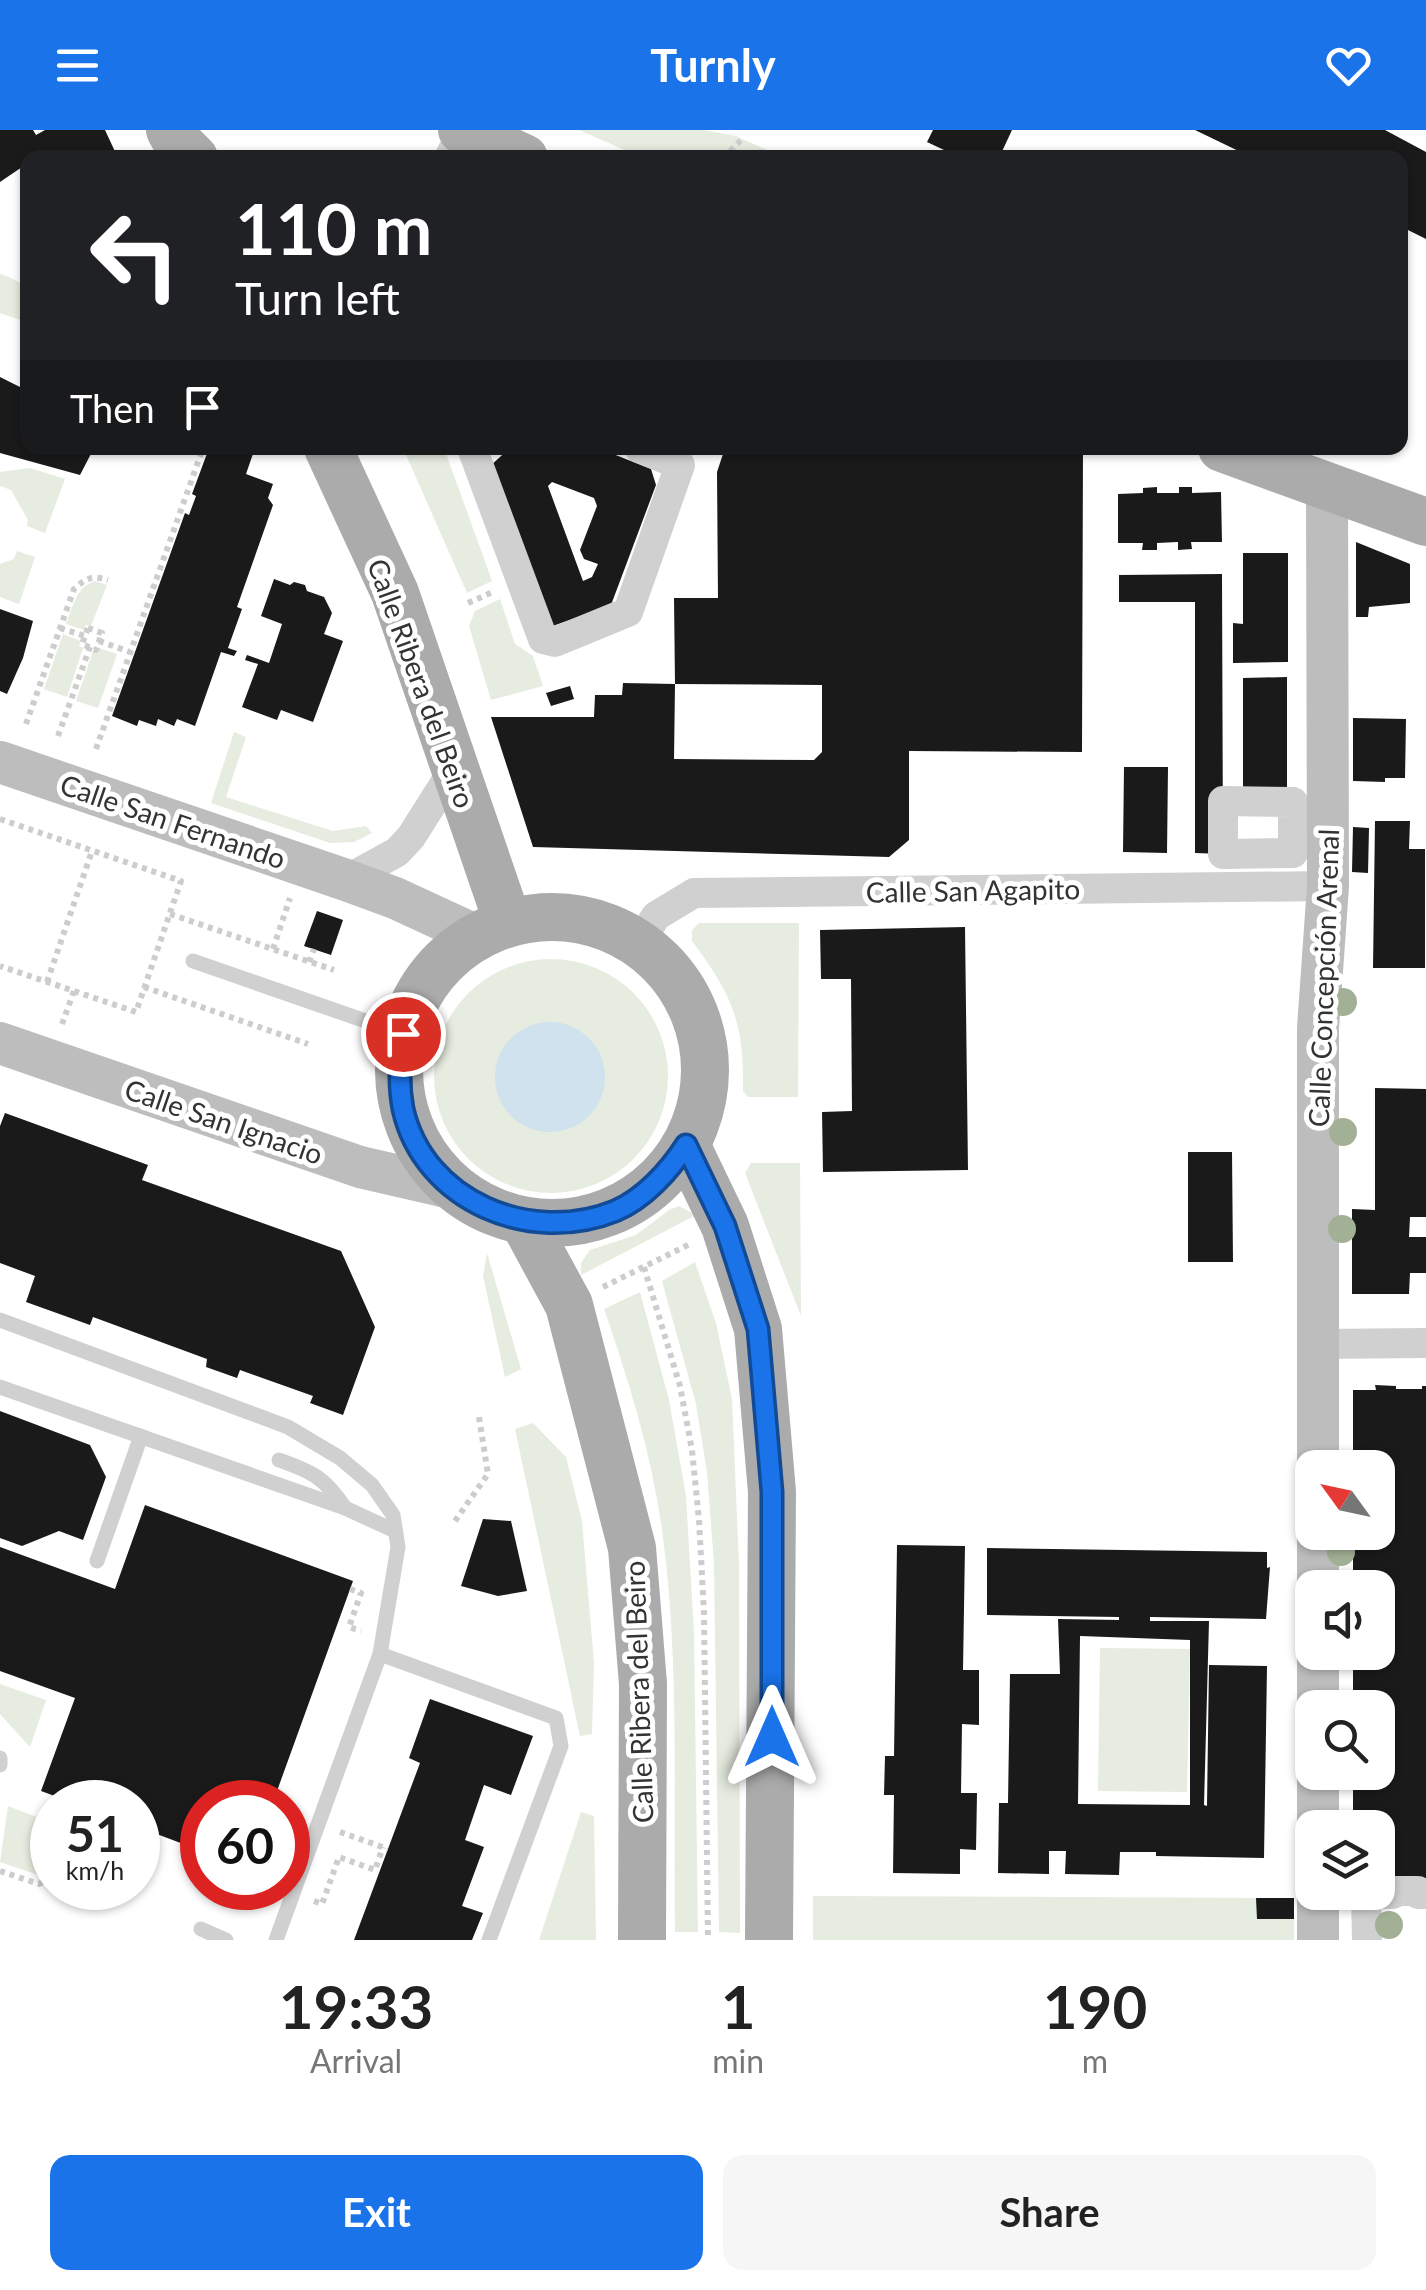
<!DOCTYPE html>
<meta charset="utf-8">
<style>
:root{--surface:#fff;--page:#f6f6f6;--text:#222;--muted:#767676;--accent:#1a73e8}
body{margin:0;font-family:Lato,sans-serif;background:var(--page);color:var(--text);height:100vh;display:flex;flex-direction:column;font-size:38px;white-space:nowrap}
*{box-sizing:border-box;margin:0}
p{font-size:32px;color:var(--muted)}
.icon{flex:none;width:55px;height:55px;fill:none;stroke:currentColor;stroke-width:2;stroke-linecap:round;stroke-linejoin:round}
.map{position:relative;height:1810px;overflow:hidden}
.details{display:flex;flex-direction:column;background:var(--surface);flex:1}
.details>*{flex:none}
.top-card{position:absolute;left:20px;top:20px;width:1388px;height:305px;border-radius:20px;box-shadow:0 2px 8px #0004;background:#202124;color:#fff;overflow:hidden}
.needle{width:65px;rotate:303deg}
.controls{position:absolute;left:1295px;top:1320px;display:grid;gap:20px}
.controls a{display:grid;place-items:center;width:100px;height:100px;border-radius:20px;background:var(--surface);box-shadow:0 2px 8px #0004;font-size:50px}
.speed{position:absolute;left:30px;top:1650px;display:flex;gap:20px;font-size:50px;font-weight:700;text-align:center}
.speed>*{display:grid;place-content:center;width:130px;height:130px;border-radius:50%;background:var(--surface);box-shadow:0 2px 8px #0004;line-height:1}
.speed small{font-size:25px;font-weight:400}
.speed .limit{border:15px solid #d22;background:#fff;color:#111}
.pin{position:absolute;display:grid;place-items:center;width:85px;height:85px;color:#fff;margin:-42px;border:5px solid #fff;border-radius:50%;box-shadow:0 2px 10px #0007}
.me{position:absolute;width:110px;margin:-55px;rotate:0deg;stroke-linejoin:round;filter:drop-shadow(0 0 8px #0008)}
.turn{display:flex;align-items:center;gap:35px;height:210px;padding:0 50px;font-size:45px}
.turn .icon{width:130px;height:130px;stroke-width:2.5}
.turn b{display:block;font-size:70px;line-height:85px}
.then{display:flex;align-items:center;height:95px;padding:0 50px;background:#0003;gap:20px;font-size:38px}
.eta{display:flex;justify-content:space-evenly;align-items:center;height:170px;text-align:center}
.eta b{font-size:60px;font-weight:700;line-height:70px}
.action{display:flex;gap:20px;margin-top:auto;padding:20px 50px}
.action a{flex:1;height:115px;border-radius:20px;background:var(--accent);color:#fff;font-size:40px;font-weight:700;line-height:115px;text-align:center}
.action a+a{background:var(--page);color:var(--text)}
header{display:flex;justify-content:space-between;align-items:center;height:130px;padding:0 50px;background:var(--accent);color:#fff;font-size:45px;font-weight:700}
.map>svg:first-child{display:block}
</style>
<header><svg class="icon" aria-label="menu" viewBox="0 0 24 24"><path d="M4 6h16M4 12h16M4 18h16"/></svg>Turnly<svg class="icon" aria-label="heart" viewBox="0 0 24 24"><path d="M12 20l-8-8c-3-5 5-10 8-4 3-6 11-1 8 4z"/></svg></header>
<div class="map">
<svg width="1426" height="1810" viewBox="0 0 1426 1810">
<rect width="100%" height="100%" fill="#fff"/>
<!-- green -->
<g fill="#e6ecdf">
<path d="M579 0H703L736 6 782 27H641Z"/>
<path d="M0 144C29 154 32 160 26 192L0 183Z"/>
<path d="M403 318H444L492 451 467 463Z"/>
<path d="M30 338 65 349 45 403 27 396 28 390 11 360 0 356V342Z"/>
<path d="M17 421 35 427 19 474 0 467V434L14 429Z"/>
<path d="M95 451 107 455 91 496 86 495 84 500 66 494C73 477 76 457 95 451Z"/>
<path d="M500 469 515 514 533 526 543 556 491 570 469 496 475 481Z"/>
<path d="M63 504 81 511 79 516 83 518 67 567 44 559Z"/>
<path d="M99 518 117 524 98 578 76 571 93 521 98 523Z"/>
<path d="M234 602 246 607 226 667 333 701 366 696 372 703 354 712 330 713 211 673Z"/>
<path d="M699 793H799L798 967H748L743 961C744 892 733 866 692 811V800Z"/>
<circle cx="551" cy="946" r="117"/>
<path d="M751 1033H800L801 1186 745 1043Z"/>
<path d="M679 1076 696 1085 581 1145V1133L590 1120 636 1105 669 1080Z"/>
<path d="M487 1123 521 1239 505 1247 483 1146Z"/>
<path d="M695 1132 716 1193 732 1269 739 1435 740 1803 719 1802 714 1433 707 1342 696 1274 662 1151Z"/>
<path d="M640 1162 669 1270 686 1366 694 1503 698 1802H675C673 1671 680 1537 663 1407 653 1329 630 1254 604 1179Z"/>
<path d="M533 1293 566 1327 582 1391 594 1533 592 1604 580 1606 515 1299Z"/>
<path d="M1100 1518 1190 1519 1187 1662 1098 1661Z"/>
<path d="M0 1554 46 1570 30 1617 0 1584Z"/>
<path d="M8 1676 52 1693V1710L41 1746 0 1732Z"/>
<path d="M581 1682 594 1686 596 1810H539Z"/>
<path d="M813 1766 1294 1768V1810H813Z"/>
</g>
<!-- water -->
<circle fill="#cfe2ee" cx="550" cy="947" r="55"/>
<!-- building -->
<g fill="#1a1a1a" fill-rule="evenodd">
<path d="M0 0H33L36 5 45 0H105L118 28H28V33L0 52Z"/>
<path d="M933 0H1012L999 28H961L927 12Z"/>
<path d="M1195 0H1385L1426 22V109L1400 96V28H1253Z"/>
<path d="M0 247 28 261V318H94L80 345 0 323Z"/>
<path d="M209 318H255L246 344 273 354 268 368 273 375 237 477 242 479 228 518 237 521 234 526 221 522 195 596 177 589 174 596 158 589 156 596 139 590 137 596 112 586 185 383 189 385 196 366 192 364Z"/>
<path d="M510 318H598L651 339 656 355 611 475 550 497 490 336ZM552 352 594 368 597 376 580 420 584 429 598 434 592 447 583 451 548 356Z"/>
<path d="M725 318H1083L1082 622 909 621V710L889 727 533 717 491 587H594L595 565H622L623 553 675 554 674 629 814 630 822 622V555L675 554 674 468H718L717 342Z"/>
<path d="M1157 357V363H1179V357H1192V363L1221 362 1222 412H1191L1192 419 1178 420V412L1157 413V420H1142L1143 413H1118V364L1143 363V358Z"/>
<path d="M1356 412 1410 434V473L1369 477 1368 487H1356Z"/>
<path d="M1243 423H1288V532L1233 533V493L1243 494Z"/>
<path d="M1222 444 1223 724 1195 723V472H1119V445Z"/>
<path d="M274 449 290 455 294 452 305 455 307 461 324 467 332 483 324 504 343 511 313 592 281 580 277 590 242 577 258 534 245 530 247 525 269 533 282 494 261 486Z"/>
<path d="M0 479 33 491 23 528 7 564 0 561Z"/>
<path d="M1287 547V671H1243V548Z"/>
<path d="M570 556 574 569 551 576 546 563Z"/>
<path d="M1353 588 1406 589 1405 648H1385V652L1353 651Z"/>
<path d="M1124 637H1168L1167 723 1123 722Z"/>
<path d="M1375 691H1410L1409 719H1425V838H1373Z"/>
<path d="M1353 697 1369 698 1368 743 1352 742Z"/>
<path d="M317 781 343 790 331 825 304 816Z"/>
<path d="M965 797 968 1040 823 1042 822 982 852 981 851 849H821L820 800Z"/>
<path d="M1375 958 1426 959V1087H1410L1409 1107H1426V1143H1410L1409 1164H1352V1079L1375 1080Z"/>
<path d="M5 983 148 1035 142 1050 341 1121 375 1197 343 1285 310 1273 313 1266 240 1240 237 1248 206 1237 207 1229 93 1187 90 1195 26 1172 35 1146 0 1133V996Z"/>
<path d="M1188 1022H1232L1233 1132H1188Z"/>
<path d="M1375 1255 1396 1256V1259H1422V1256H1426V1764H1378V1698H1353V1642H1378V1578H1353V1522H1378V1458H1353V1402H1378V1338H1353V1260H1376Z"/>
<path d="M0 1281 90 1315 106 1347 83 1410 59 1401 22 1416 0 1408Z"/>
<path d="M145 1375 353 1451 273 1672H202V1721L138 1697V1672H71L41 1661 75 1568 0 1541V1417L115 1459Z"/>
<path d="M483 1389 511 1391 527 1461 498 1466 461 1456Z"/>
<path d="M897 1415 965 1416 963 1540H979V1595L962 1594 961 1663H977L976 1720 960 1719V1744L893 1743 894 1665H884L885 1626H894Z"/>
<path d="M987 1418 1267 1422V1438L1270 1437 1266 1489 1150 1487V1491H1209L1204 1675 1207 1676 1209 1535 1267 1536 1264 1728 1156 1726V1722H1120L1119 1745 1065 1744 1066 1721H1049V1744L998 1743 999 1673H1008L1010 1544H1060L1058 1489 1119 1490V1487L987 1485ZM1080 1506 1190 1510V1675L1078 1674Z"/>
<path d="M430 1569 533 1606 511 1665 484 1655 465 1710 484 1717 462 1776 483 1783 472 1810H354L420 1633 409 1628Z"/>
<path d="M1256 1768H1294V1789H1257Z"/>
</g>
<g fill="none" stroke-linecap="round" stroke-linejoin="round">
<!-- path -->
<g stroke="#cdcdcd" stroke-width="6" stroke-dasharray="5 5" stroke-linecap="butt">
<path d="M723 28 741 10"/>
<path d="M468 473 495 461"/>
<path d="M60 498 85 506"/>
<path d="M88 498 102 503 96 520 82 514Z"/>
<path d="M99 511 130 522"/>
<path d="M26 594 74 459C86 448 92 445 108 450"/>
<path d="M58 606 90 517"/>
<path d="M96 619 203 318"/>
<path d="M0 689 181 751 136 882 0 836"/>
<path d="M170 784 334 840"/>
<path d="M273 819 290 768"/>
<path d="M309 832 314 819"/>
<path d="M47 852 92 721"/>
<path d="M144 857 308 914"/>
<path d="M62 894 74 861"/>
<path d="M644 1137 680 1256 692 1320 699 1390 704 1483 708 1810"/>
<path d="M603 1157 690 1114"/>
<path d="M455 1391 488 1344 479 1287"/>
<path d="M350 1459 361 1463 349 1497 361 1501"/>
<path d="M340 1702 388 1719"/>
<path d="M0 1741 39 1754 52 1747"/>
<path d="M219 1760 237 1767 266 1762"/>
<path d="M314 1771 322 1774 339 1727 375 1740 383 1717"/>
</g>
<!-- lane -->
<g stroke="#d0d0d0" stroke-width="15">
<path d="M193 831 403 904"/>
<path d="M0 1190 288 1297 340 1328 372 1355 393 1385 398 1417 380 1524 276 1810"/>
<path d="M0 1257 345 1378 395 1401"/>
<path d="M279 1330C313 1342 325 1348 345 1378"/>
<path d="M97 1431 141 1306"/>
<path d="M380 1524 556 1588 561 1616 489 1810"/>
<path d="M0 1628V1635"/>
<path d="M201 1799 226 1810"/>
</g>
<!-- street -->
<g stroke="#d0d0d0" stroke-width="30">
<path d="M449 28 463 1"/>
<path d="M472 318 543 509 555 512 628 482 680 335 639 318"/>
<path d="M1223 671 1293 672V723L1223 724Z"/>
<path d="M346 750 397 722 411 707 454 639"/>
<path d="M639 813 656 786 694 763 1328 756"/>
<path d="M1318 1214 1426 1213"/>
<path d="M1367 1810 1366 1764H1393V1761H1418V1764H1426"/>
</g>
<!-- secondary -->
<g stroke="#bdbdbd" stroke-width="42">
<path d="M0 632 346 750 395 768 473 804"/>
<path d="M0 913 360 1037 451 1058"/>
<path d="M1318 1338V898L1328 756 1327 358"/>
<path d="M1318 1458V1402"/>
<path d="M1318 1522V1578"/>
<path d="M1318 1642V1698"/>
<path d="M1318 1810V1762"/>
</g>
<!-- primary -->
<g stroke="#ababab" stroke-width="48">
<path d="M170 0 175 9 194 28"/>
<path d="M462 0 524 28"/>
<path d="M328 318 395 463 508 793"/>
<path d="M1222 318 1426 392"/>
<circle cx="552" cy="940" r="153"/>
<path d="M686 1015 725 1096 758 1199 772 1362 769 1810"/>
<path d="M524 1092 569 1175 632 1418 643 1554 642 1810"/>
</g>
</g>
<!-- trees -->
<g fill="#a2b095">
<circle cx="1343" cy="872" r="14"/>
<circle cx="1343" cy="1002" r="14"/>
<circle cx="1342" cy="1099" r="14"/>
<circle cx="1341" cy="1422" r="14"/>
<circle cx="1389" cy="1795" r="14"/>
</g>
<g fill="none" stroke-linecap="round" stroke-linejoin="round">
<!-- route casing -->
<g stroke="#114b97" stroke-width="25">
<path id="route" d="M403 904C400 930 398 953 403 979 424 1072 531 1115 615 1081 644 1069 670 1040 686 1015L725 1096 758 1199 772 1362V1607"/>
</g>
<!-- route -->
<use href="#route" stroke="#1a73e8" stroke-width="18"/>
</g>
<g text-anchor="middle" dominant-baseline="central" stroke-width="10" stroke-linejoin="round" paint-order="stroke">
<!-- street labels -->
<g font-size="28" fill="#333" stroke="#fff">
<text transform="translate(422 553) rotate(70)">Calle Ribera del Beiro</text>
<text transform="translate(173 691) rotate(19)">Calle San Fernando</text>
<text transform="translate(973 760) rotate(-1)">Calle San Agapito</text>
<text transform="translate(1323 848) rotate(-88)">Calle Concepción Arenal</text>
<text transform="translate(224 991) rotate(19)">Calle San Ignacio</text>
<text transform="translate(638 1562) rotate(-92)">Calle Ribera del Beiro</text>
</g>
</g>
</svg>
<div class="controls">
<a><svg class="needle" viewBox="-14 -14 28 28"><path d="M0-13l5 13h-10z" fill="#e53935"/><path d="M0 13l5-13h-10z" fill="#767676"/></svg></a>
<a><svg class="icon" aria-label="sound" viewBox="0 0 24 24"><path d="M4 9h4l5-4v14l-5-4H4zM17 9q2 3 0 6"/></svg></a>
<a><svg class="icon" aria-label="search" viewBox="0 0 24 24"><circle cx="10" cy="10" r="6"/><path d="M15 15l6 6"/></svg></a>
<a><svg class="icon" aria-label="layers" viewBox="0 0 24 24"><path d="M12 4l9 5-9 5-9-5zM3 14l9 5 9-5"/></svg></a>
</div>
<div class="speed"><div>51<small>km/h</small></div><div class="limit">60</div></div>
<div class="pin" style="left:403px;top:904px;background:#d93025"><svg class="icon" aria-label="arrive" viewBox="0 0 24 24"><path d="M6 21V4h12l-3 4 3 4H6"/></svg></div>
<svg class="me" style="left:772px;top:1607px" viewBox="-20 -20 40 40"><path d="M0-17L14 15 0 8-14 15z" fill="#1a73e8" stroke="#fff" stroke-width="4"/></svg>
<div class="top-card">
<div class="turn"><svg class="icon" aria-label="left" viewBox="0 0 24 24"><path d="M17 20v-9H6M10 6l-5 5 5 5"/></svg><div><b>110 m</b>Turn left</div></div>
<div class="then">Then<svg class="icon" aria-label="arrive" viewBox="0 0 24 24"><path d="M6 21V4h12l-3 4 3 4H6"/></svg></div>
</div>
</div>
<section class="details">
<div class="eta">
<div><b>19:33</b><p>Arrival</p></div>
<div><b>1</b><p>min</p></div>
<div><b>190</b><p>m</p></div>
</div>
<div class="action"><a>Exit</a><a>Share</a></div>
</section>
